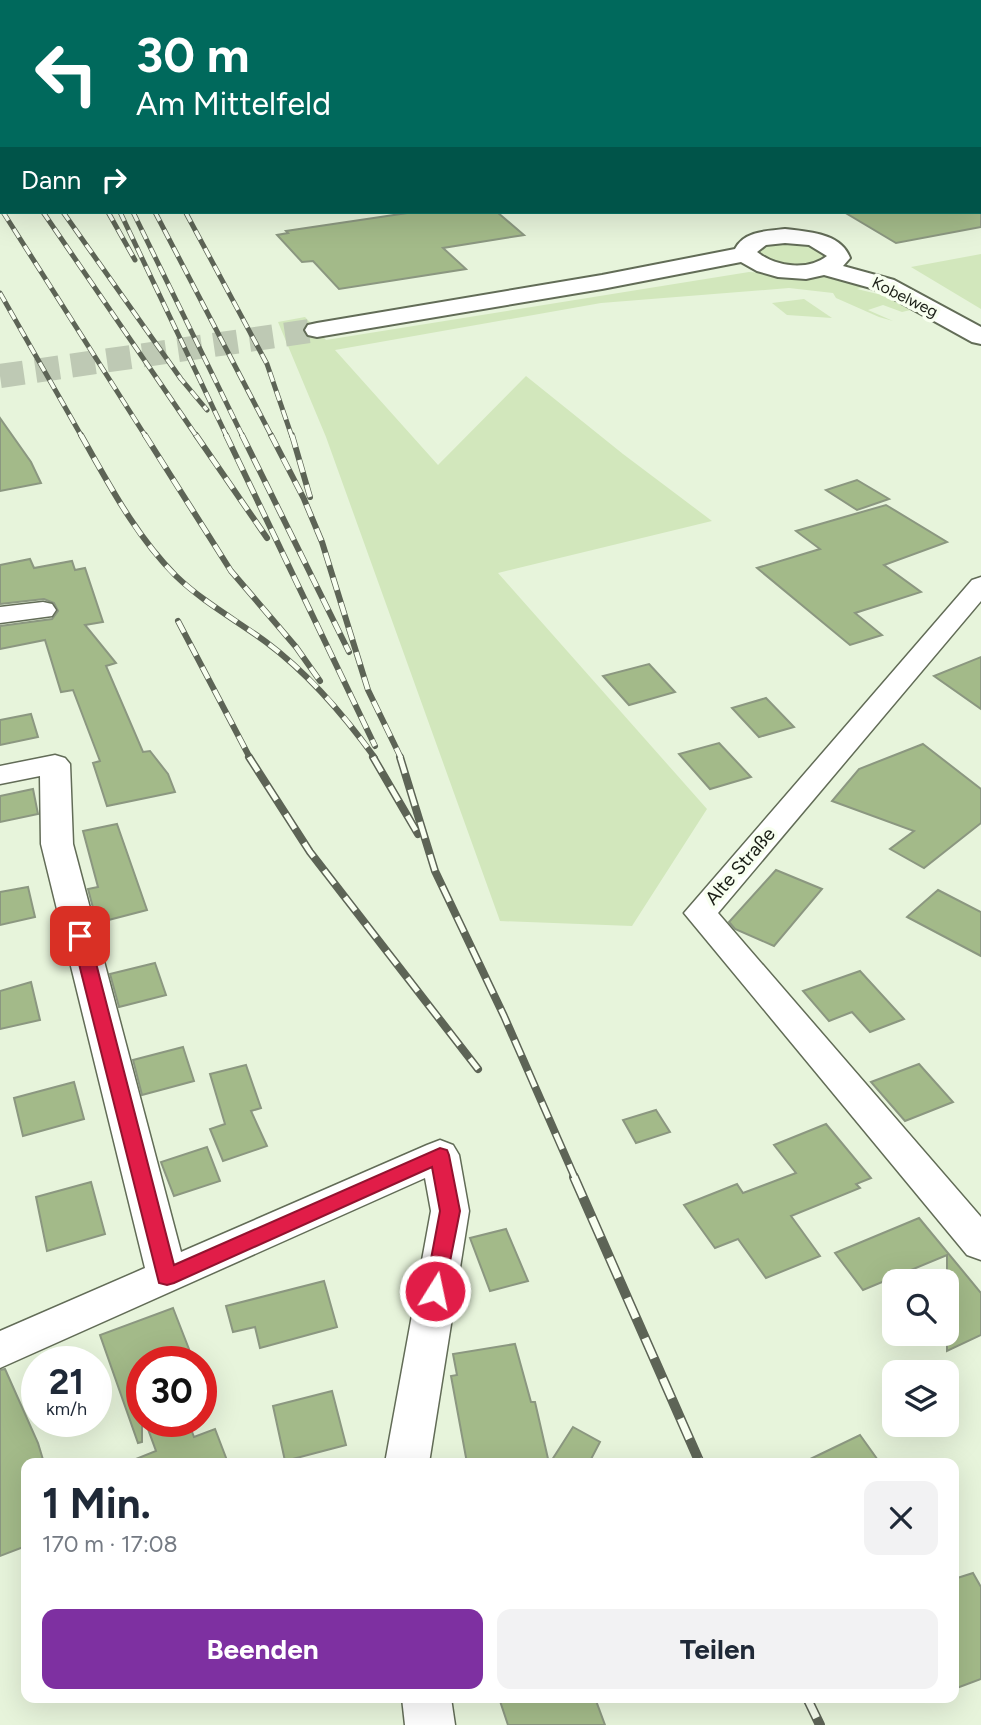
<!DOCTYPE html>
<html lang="de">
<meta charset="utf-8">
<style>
:root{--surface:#fff;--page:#f2f2f3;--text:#1f2937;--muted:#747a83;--accent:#7e30a1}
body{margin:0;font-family:Figtree,sans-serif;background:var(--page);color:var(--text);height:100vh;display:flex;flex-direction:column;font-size:26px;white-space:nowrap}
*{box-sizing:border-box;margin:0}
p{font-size:23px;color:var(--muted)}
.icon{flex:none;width:38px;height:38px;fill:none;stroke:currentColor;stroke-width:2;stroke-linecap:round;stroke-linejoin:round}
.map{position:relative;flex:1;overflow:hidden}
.panel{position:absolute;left:21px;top:1458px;width:938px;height:245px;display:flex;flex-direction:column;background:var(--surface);border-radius:14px;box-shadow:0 7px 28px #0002}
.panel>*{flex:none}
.top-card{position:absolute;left:0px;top:0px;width:982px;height:214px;box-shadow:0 7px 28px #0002;background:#00695c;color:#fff;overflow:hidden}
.buttons{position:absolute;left:882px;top:1269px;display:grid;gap:14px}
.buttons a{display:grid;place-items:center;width:77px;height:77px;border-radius:14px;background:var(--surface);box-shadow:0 7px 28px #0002;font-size:35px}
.speed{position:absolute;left:21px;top:1346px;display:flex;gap:14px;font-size:35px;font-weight:700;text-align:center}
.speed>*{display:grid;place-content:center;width:91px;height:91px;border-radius:50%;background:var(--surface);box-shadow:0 7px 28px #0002;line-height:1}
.speed small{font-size:18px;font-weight:400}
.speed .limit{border:10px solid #d22;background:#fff;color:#111}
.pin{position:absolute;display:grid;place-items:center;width:60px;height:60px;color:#fff;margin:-30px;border-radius:14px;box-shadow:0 4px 10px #0006}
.me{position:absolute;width:77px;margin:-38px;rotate:10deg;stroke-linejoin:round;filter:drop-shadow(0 0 5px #0008)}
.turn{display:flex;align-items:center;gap:24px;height:147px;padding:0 21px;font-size:32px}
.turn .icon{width:91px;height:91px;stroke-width:2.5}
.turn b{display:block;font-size:49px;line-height:60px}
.then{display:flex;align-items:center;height:66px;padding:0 21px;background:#0003;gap:14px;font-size:26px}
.round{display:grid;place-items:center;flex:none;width:74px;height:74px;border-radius:14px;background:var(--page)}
.headline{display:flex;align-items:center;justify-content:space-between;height:119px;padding:0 21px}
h1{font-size:42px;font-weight:700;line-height:52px}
.primary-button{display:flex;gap:14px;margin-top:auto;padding:14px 21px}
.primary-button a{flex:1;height:80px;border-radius:14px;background:var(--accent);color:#fff;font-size:28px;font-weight:700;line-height:80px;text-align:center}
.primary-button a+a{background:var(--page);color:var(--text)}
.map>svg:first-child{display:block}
</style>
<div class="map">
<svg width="981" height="1725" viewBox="0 0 981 1725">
<rect width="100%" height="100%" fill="#e7f4db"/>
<!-- green -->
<g fill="#d2e7bc">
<path d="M802 241 828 254C820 277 775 262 758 258L756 247 763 243Z"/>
<path d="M981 254V309L911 267Z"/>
<path d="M749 272 856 279 872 285 857 289 894 298 915 309 902 312 883 305 868 310 893 321 879 317 836 298 833 293 789 288 601 303 335 350 438 465 526 376 623 454 712 521 498 573 707 809 632 926 500 921 326 437 278 322 305 317 326 340Z"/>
<path d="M804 299 832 318 787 315 772 303Z"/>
</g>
<!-- building -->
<g fill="#a3ba89" stroke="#8b9780" stroke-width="2">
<path d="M414 212H497L524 235 443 248 466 269 339 289 313 261 302 262 277 235 288 233 286 231Z"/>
<path d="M844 212H981V227L896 243Z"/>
<path d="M0 418 31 462 41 483 0 491Z"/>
<path d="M857 480 889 499 857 510 826 490Z"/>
<path d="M886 505 947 542 884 565 921 592 855 613 882 635 850 645 757 568 820 549 796 531Z"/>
<path d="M30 559 34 568 72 561 75 570 85 568 103 622 85 625 116 663 106 666 143 752 150 751 168 774 175 792 107 806 93 763 100 761 73 690 61 692 45 640 0 649V626L52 619 58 611 54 603 44 599 0 604V565Z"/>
<path d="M981 657V709L934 676Z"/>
<path d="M649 664 675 692 629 705 603 676Z"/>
<path d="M766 698 794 727 759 737 732 708Z"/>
<path d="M31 714 38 737 0 745V720Z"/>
<path d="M719 743 751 777 710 789 679 754Z"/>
<path d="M923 744 981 789V823L924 868 890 849 914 831 832 801 859 769Z"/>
<path d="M33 789 38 814 0 822V796Z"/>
<path d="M117 824 147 910 97 923 88 889 98 887 83 831Z"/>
<path d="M776 870 822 889 774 946 735 929 729 922Z"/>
<path d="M28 887 35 917 0 925V892Z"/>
<path d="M938 890 981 912V956L907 917Z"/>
<path d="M155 963 166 995 119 1007 110 974Z"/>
<path d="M860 971 904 1019 870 1032 852 1012 829 1021 803 991Z"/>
<path d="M31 982 40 1020 0 1029V991Z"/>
<path d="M183 1047 194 1081 142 1095 133 1060Z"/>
<path d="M919 1064 953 1102 905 1121 871 1082Z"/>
<path d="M246 1065 261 1108 251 1111 267 1146 223 1161 210 1129 225 1124 210 1074Z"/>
<path d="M74 1082 84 1119 23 1136 14 1098Z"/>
<path d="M656 1110 670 1132 636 1143 623 1120Z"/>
<path d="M826 1124 871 1178 856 1184 860 1188 791 1216 820 1256 766 1278 738 1239 715 1248 684 1205 737 1184 743 1193 796 1173 774 1145Z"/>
<path d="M207 1147 220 1181 174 1196 161 1162Z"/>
<path d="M91 1182 105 1234 47 1251 36 1197Z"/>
<path d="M919 1218 981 1293V1335L947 1351V1255L863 1290 835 1253Z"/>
<path d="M506 1229 528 1281 490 1291 470 1238Z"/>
<path d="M324 1281 337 1327 260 1348 255 1327 233 1332 226 1306Z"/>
<path d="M173 1308 194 1362H142V1442L138 1443 100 1335Z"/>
<path d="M515 1344 531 1402H535L549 1463H467L451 1376 457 1375 453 1354Z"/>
<path d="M5 1369 38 1443 44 1463H26V1546L0 1556V1370Z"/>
<path d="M332 1391 346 1445 285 1461 273 1406Z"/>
<path d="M145 1421H188L194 1437 215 1429 228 1463H131V1461L156 1451Z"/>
<path d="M573 1427 600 1442 589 1463H550Z"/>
<path d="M860 1435 880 1463H802Z"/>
<path d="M973 1573 981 1587V1679L954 1689V1579Z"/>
<path d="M499 1698H595L605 1725H508Z"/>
</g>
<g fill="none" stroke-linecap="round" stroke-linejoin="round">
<!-- secondary-tunnel -->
<path stroke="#bec9b4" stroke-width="24" stroke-dasharray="24 12" stroke-linecap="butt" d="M0 376 317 330"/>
<!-- minor casing -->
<g stroke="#626c57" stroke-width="3">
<g id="minor">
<path d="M216 0H232L215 2Z"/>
<path d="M636 0H652L653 2H638Z"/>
<path d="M889 0H905L906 2H891Z"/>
<path d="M981 577V601L718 913 981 1217V1260L967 1255 684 913 972 580Z"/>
<path d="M43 602 52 604 56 610 52 616 0 623V607Z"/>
<path d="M55 755 65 758 70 764 73 844 181 1252 427 1145 440 1140 453 1145 459 1155 469 1211 429 1463H385L431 1211 425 1178 0 1368V1331L145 1268 41 844 40 776 0 784V766Z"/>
<path d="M402 1698H451L455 1725H405Z"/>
</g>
</g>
<!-- secondary casing -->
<g stroke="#626c57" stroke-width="4">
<g id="secondary">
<path d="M443 0H460L461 2H444Z"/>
<path d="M785 229C809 232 841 233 850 258L843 266 894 280 981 327V344L972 342 878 290 824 275 806 279 778 277 757 271 741 262 602 289 317 337 308 335 305 330 308 325 317 323 602 275 735 249C744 231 767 231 785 229ZM785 243 809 245 827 256C808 271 776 267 757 252L766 245Z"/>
</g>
</g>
<!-- minor -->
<use href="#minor" fill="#fff" fill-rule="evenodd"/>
<!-- secondary -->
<use href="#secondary" fill="#fff" fill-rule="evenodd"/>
<!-- rail-far4 casing -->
<g stroke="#5d6456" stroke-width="3.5">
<g id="rail-far4">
<path d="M0 1 2 5"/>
<path d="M0 70 2 73"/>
<path d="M0 86 2 88"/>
<path d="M0 123 2 125"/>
<path d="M0 149 2 152"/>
</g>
</g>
<!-- rail-far3 casing -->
<g stroke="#5d6456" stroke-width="5">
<g id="rail-far3">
<path d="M3 212 146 437"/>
<path d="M43 212 197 437"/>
<path d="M63 212 181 379 207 410"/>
<path d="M108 212 135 260"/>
<path d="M120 212 227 437"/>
<path d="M133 212 243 437"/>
<path d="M155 212 272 437"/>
<path d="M186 213 267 364 292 437"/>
<path d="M0 293 82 437"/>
</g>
</g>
<!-- rail-far2 casing -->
<g stroke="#5d6456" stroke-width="6">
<g id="rail-far2">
<path d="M81 435C109 484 135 535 176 576 203 602 236 620 266 642 309 674 344 715 375 758"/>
<path d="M145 435 231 571 296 647 320 681"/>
<path d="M196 435 267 538"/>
<path d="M226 435 375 746"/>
<path d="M242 435 349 652"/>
<path d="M271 435 304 499 322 542 368 690 401 758"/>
<path d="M292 435 310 497"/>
<path d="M178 621 250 758"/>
</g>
</g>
<!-- rail-far1 casing -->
<g stroke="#5d6456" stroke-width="8">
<g id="rail-far1">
<path d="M249 757 310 852 478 1069"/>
<path d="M373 757 418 834"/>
<path d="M400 757 435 871 504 1016 575 1178"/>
</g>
</g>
<!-- rail casing -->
<g stroke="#5d6456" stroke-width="10">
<g id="rail">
<path d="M574 1177 700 1463"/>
<path d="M807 1698 820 1725"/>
</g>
</g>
<!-- rail-far4 -->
<use href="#rail-far4" stroke="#f8fff0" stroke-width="2.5" stroke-dasharray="8" stroke-linecap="butt"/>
<!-- rail-far3 -->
<use href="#rail-far3" stroke="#f8fff0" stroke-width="3.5" stroke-dasharray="10" stroke-linecap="butt"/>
<!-- rail-far2 -->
<use href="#rail-far2" stroke="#f8fff0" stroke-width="4.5" stroke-dasharray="13" stroke-linecap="butt"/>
<!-- rail-far1 -->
<use href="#rail-far1" stroke="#f8fff0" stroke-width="5" stroke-dasharray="17" stroke-linecap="butt"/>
<!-- rail -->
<use href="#rail" stroke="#f8fff0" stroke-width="7" stroke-dasharray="22" stroke-linecap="butt"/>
</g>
<!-- route -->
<path fill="#e11d48" stroke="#92132f" stroke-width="2" d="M80 931 89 936 174 1265 440 1148 447 1150 449 1155 460 1211 443 1297 435 1300 428 1297 425 1291 440 1211 432 1167 174 1283 167 1285 159 1283 72 936Z"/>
<g text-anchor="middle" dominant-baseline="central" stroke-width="7" stroke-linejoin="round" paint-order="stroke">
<!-- far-street labels -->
<g font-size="16" fill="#1a1e16" stroke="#f8fff0">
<text transform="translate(905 297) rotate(26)">Kobelweg</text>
</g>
<!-- street labels -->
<g font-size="19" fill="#1a1e16" stroke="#f8fff0">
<text transform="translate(740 866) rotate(-49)">Alte Straße</text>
</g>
</g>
</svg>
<div class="buttons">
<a><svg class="icon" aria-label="search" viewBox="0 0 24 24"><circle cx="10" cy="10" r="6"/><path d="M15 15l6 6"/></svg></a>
<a><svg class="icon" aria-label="layers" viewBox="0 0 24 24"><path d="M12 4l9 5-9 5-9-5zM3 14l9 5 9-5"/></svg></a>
</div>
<div class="speed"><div>21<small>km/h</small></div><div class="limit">30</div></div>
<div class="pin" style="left:80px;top:936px;background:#d93025"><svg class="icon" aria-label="arrive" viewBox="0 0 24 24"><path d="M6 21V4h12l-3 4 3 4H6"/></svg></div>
<svg class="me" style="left:435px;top:1291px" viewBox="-20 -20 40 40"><circle r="17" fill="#e11d48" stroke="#fff" stroke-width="3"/><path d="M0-11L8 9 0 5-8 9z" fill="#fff"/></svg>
<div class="top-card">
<div class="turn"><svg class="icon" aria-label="left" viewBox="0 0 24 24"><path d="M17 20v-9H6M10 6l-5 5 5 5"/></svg><div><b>30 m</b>Am Mittelfeld</div></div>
<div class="then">Dann<svg class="icon" aria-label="right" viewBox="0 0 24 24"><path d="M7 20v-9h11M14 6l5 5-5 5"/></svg></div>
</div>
<section class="panel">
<div class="headline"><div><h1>1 Min.</h1><p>170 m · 17:08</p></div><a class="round"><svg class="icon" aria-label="close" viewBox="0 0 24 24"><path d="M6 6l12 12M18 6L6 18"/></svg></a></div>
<div class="primary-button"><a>Beenden</a><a>Teilen</a></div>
</section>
</div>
